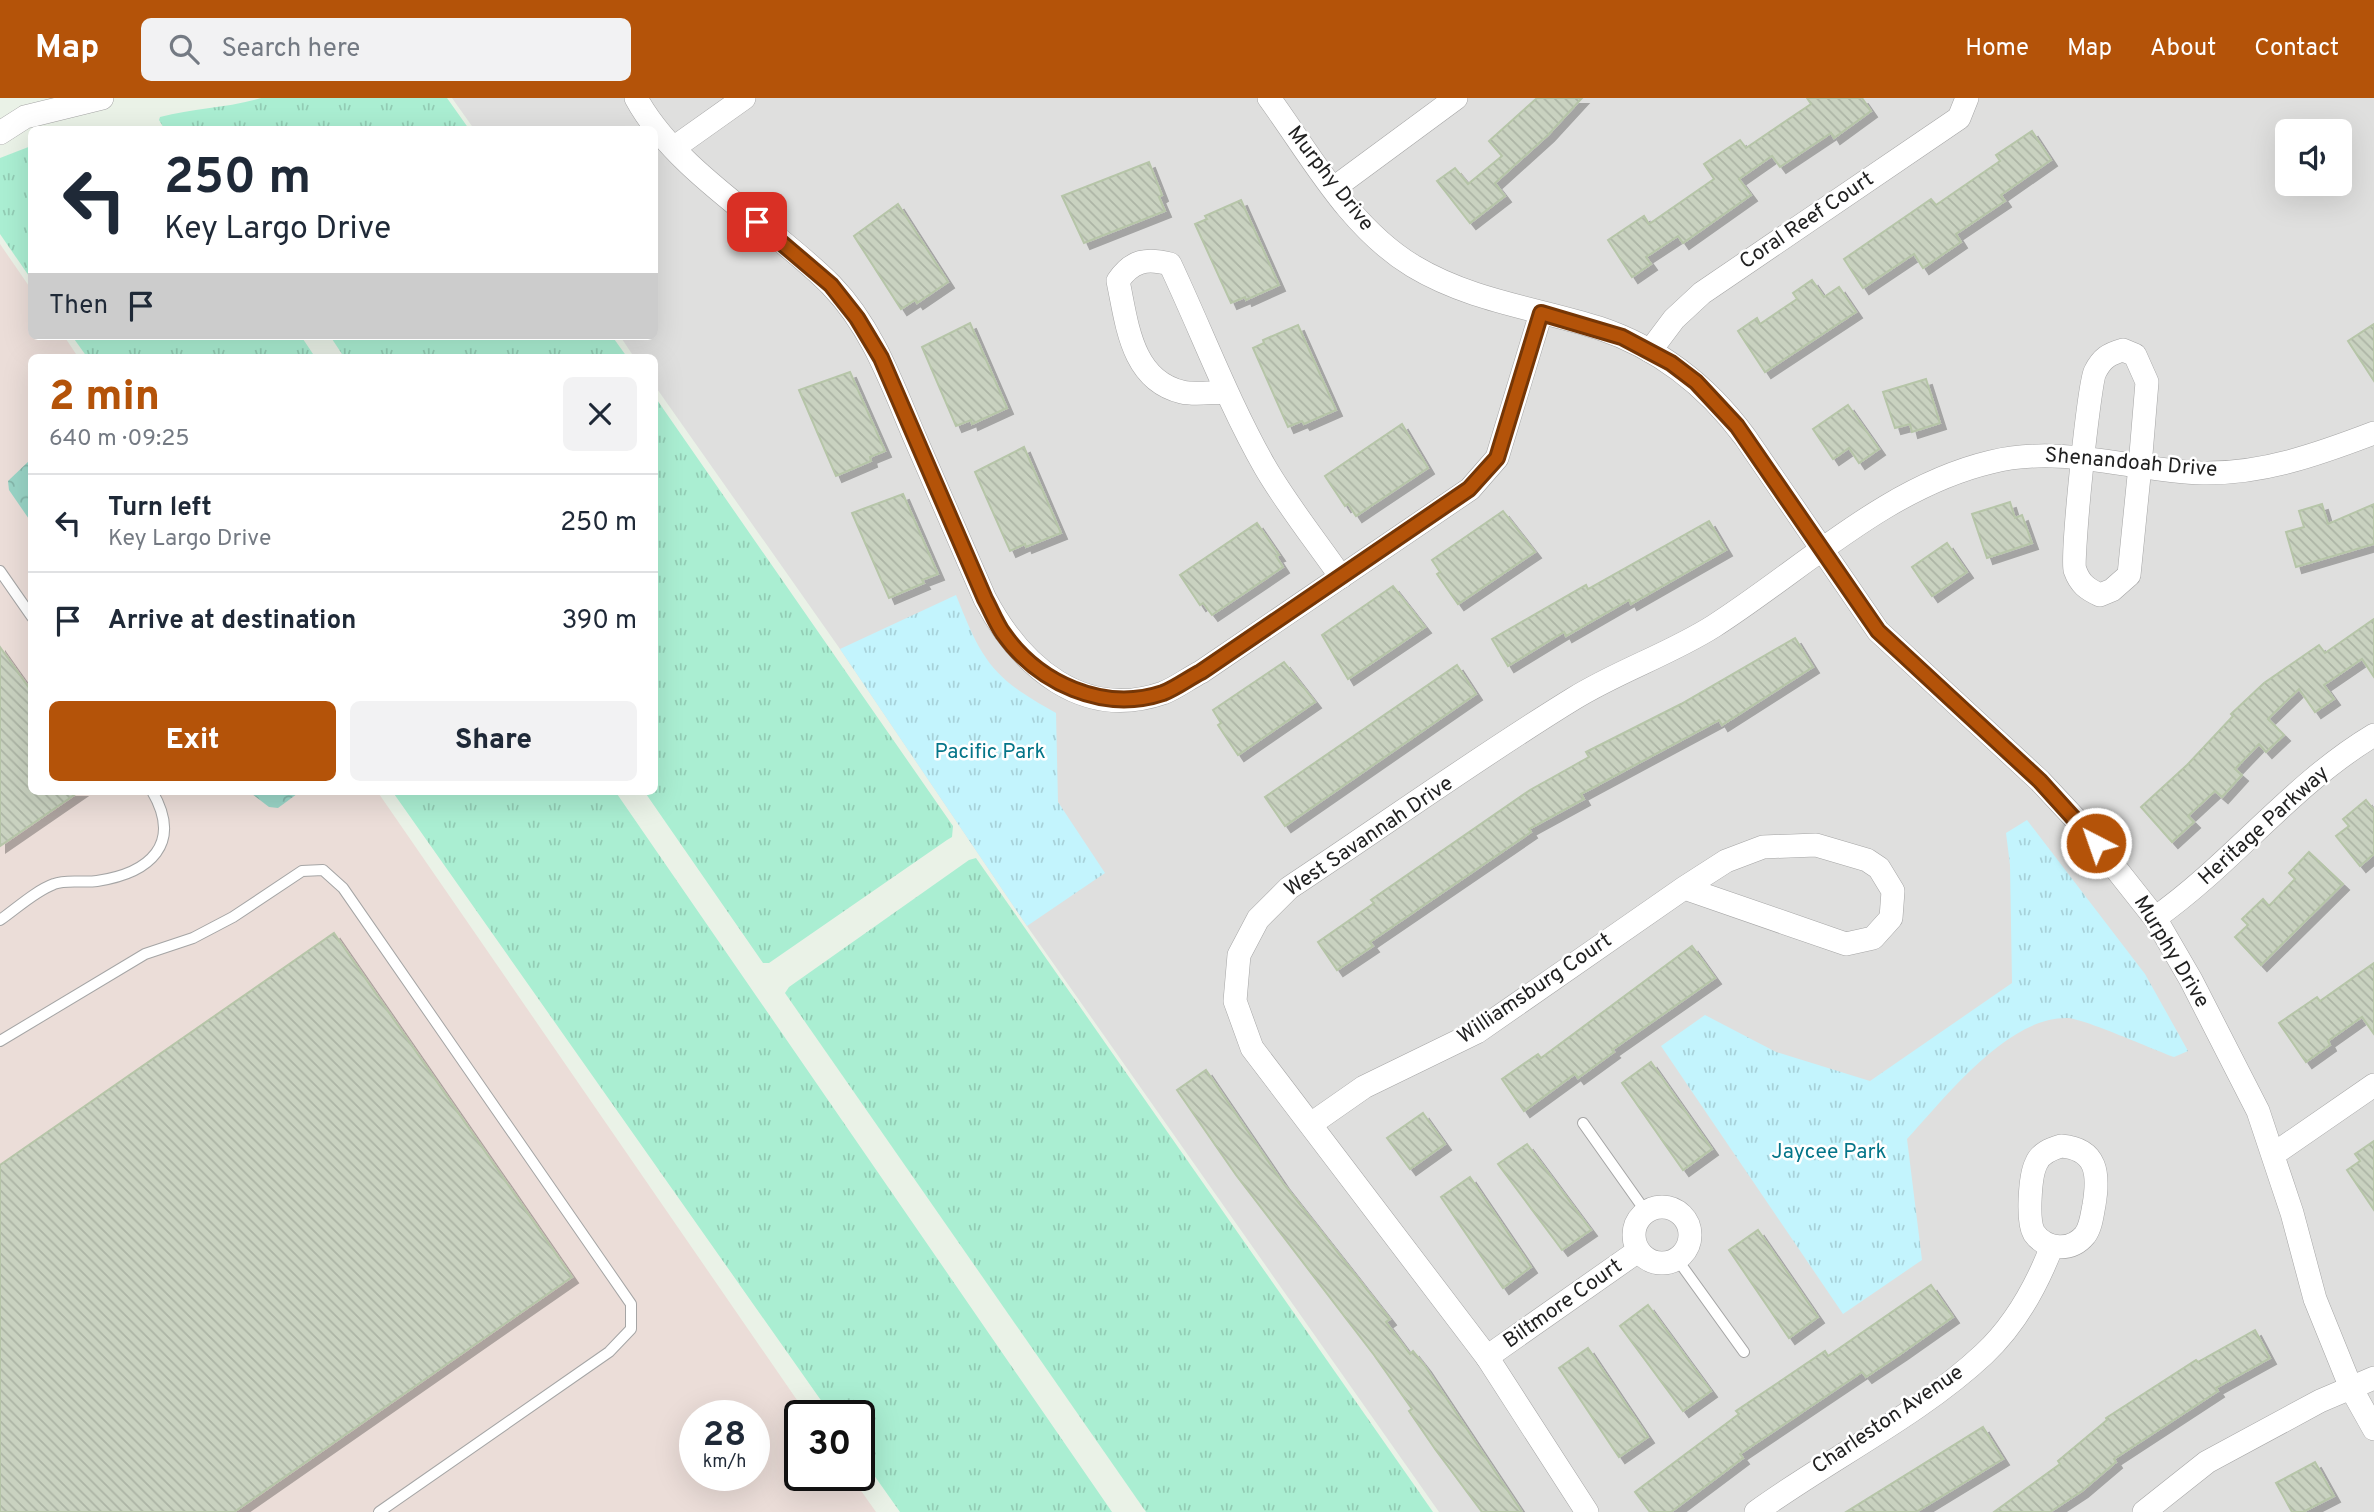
<!DOCTYPE html>
<meta charset="utf-8">
<style>
:root{--surface:#fff;--page:#f2f2f3;--text:#1f2937;--muted:#747a83;--line:#e0e1e3;--accent:#b45309}
body{margin:0;font-family:Overpass,sans-serif;background:var(--page);color:var(--text);height:100vh;display:flex;flex-direction:column;font-size:26px;white-space:nowrap}
*{box-sizing:border-box;margin:0}
p{font-size:23px;color:var(--muted)}
.icon{flex:none;width:38px;height:38px;fill:none;stroke:currentColor;stroke-width:2;stroke-linecap:round;stroke-linejoin:round}
.map{position:relative;flex:1;overflow:hidden}
.panel{position:absolute;left:28px;top:256px;width:630px;height:441px;display:flex;flex-direction:column;background:var(--surface);border-radius:10px;box-shadow:0 7px 28px #0002}
.panel>*{flex:none}
.top-card{position:absolute;left:28px;top:28px;width:630px;height:214px;border-radius:10px;box-shadow:0 7px 28px #0002;background:#fff;color:var(--text);overflow:hidden}
.controls{position:absolute;left:2275px;top:21px;display:grid;gap:14px}
.controls a{display:grid;place-items:center;width:77px;height:77px;border-radius:10px;background:var(--surface);box-shadow:0 7px 28px #0002;font-size:35px}
.speed{position:absolute;left:679px;top:1302px;display:flex;gap:14px;font-size:35px;font-weight:700;text-align:center}
.speed>*{display:grid;place-content:center;width:91px;height:91px;border-radius:50%;background:var(--surface);box-shadow:0 7px 28px #0002;line-height:1}
.speed small{font-size:18px;font-weight:400}
.speed .limit{border:4px solid #111;border-radius:10px;background:#fff;color:#111}
.pin{position:absolute;display:grid;place-items:center;width:60px;height:60px;color:#fff;margin:-30px;border-radius:14px;box-shadow:0 4px 10px #0006}
.me{position:absolute;width:77px;margin:-38px;rotate:319deg;stroke-linejoin:round;filter:drop-shadow(0 0 5px #0008)}
.turn{display:flex;align-items:center;gap:24px;height:147px;padding:0 21px;font-size:32px}
.turn .icon{width:91px;height:91px;stroke-width:2.5}
.turn b{display:block;font-size:49px;line-height:60px}
.then{display:flex;align-items:center;height:66px;padding:0 21px;background:#0003;gap:14px;font-size:26px}
.round{display:grid;place-items:center;flex:none;width:74px;height:74px;border-radius:10px;background:var(--page)}
.overview{display:flex;align-items:center;justify-content:space-between;height:119px;padding:0 21px}
h1{font-size:42px;font-weight:800;line-height:52px;color:var(--accent)}
.primary-button{display:flex;gap:14px;margin-top:auto;padding:14px 21px}
.primary-button a{flex:1;height:80px;border-radius:10px;background:var(--accent);color:#fff;font-size:28px;font-weight:800;line-height:80px;text-align:center}
.primary-button a+a{background:var(--page);color:var(--text)}
ul{padding:0;list-style:none}
li{display:flex;align-items:center;gap:21px;height:98px;padding:0 21px;border-top:2px solid var(--line)}
li div{flex:1}
li b{display:block;font-size:26px}
li em{font-style:normal}
header{display:flex;align-items:center;gap:42px;box-sizing:border-box;height:98px;padding:0 35px;background:var(--accent);color:#fff}
header strong{font-size:33px}
nav{display:flex;gap:38px;margin-inline-start:auto;font-size:24px}
.search{width:490px;height:63px;background:var(--page);display:flex;align-items:center;gap:18px;box-sizing:border-box;padding:0 24px;border-radius:10px;color:var(--muted);font-size:26px}
.map>svg:first-child{display:block}
</style>
<header>
<strong>Map</strong>
<div class="search"><svg class="icon" aria-label="search" viewBox="0 0 24 24"><circle cx="10" cy="10" r="6"/><path d="M15 15l6 6"/></svg>Search here</div>
<nav><a>Home</a><a>Map</a><a>About</a><a>Contact</a></nav>
</header>
<div class="map">
<svg width="2374" height="1414" viewBox="0 0 2374 1414">
<defs>
<pattern id="grass-tufts" width="24" height="20" patternUnits="userSpaceOnUse" patternTransform="scale(1.75)"><rect width="24" height="20" fill="#aaeed2"/><path d="M3 7l-1-3M5 7V3M7 7l1-3M15 17l-1-3M17 17v-4M19 17l1-3" fill="none" stroke="#92ccb4"/></pattern>
<pattern id="forest-crowns" width="20" height="18" patternUnits="userSpaceOnUse" patternTransform="scale(1.75)"><rect width="20" height="18" fill="#99d4c6"/><path d="M2 6a3 3 0 1 1 6 0M12 15a3 3 0 1 1 6 0" fill="none" stroke="#84b6aa"/></pattern>
<pattern id="park-tufts" width="24" height="20" patternUnits="userSpaceOnUse" patternTransform="scale(1.75)"><rect width="24" height="20" fill="#c3f4fd"/><path d="M3 7l-1-3M5 7V3M7 7l1-3M15 17l-1-3M17 17v-4M19 17l1-3" fill="none" stroke="#a7d1d9"/></pattern>
<pattern id="building-back-hatch" width="6" height="6" patternUnits="userSpaceOnUse" patternTransform="scale(1.75)"><rect width="6" height="6" fill="#c9d2c0"/><path d="M-1 5l2 2M0 0l6 6M5-1l2 2" fill="none" stroke="#acb4a5"/></pattern>
<filter id="shadow"><feDropShadow dx="6" dy="6" stdDeviation="0" flood-color="#0004"/></filter>
</defs>
<rect width="100%" height="100%" fill="#eaf2e7"/>
<!-- residential -->
<path fill="#dfdfde" fill-rule="evenodd" d="M452 0H2374V1414H1439L1027 828 840 551 655 288 654 259H634L620 238H654V32L474 31ZM2287 33H2340V86H2287Z"/>
<!-- industrial -->
<path fill="#ebddd8" fill-rule="evenodd" d="M0 146 31 191 32 238H64L78 259H32V693H377L808 1318H800V1377H850L876 1414H0ZM695 1318H754V1377H695Z"/>
<!-- grass -->
<g fill="url(#grass-tufts)">
<path d="M261 0H447L469 31 165 32 159 22 160 19C193 10 228 10 261 0Z"/>
<path d="M31 48H32L31 181 0 136V60Z"/>
<path d="M72 238H301L315 259H87Z"/>
<path d="M330 238H612L627 259H344Z"/>
<path d="M655 299 953 728 952 739 947 742 769 865H763L644 693H654Z"/>
<path d="M392 693H615L1112 1414H900L859 1356V1318H832Z"/>
<path d="M976 760 1433 1414H1146L785 895 789 889 969 762Z"/>
</g>
<!-- forest -->
<g fill="url(#forest-crowns)">
<path d="M31 361V424L9 392 8 383Z"/>
<path d="M248 693H301L278 710 269 709Z"/>
</g>
<!-- park -->
<g fill="url(#park-tufts)">
<path d="M956 497C982 563 992 580 1056 615L1058 704 1105 775 1027 828 840 551Z"/>
<path d="M2027 722 2145 876 2188 953 2174 959C2154 952 2083 920 2067 920 2007 919 1945 1000 1907 1041L1922 1162 1843 1216 1661 948 1705 917 1776 954 1870 983 2012 885 2010 767 2006 735Z"/>
</g>
<!-- building -->
<g fill="url(#building-back-hatch)" stroke="#b6c5a8" stroke-width="2" filter="url(#shadow)">
<path d="M1537 0H1582L1548 37 1495 85 1505 98 1470 125 1437 83 1455 70 1468 86 1502 58 1489 43Z"/>
<path d="M1807 0H1862L1871 13 1834 40 1831 35 1780 69 1772 58 1739 81 1751 97 1683 145 1678 138 1646 159 1651 166 1632 179 1608 142 1644 118 1649 126 1714 81 1704 66 1740 42 1746 50 1811 6Z"/>
<path d="M2032 33 2051 62 2001 97 2005 103 1956 136 1961 144 1923 170 1914 156 1863 190 1844 161 1931 101 1936 107 2000 63 1996 57Z"/>
<path d="M1149 64 1162 97 1159 99 1165 113 1084 145 1062 98Z"/>
<path d="M1241 102 1279 187 1246 202 1245 199 1231 205 1195 126 1207 121 1205 118Z"/>
<path d="M898 106 948 184 917 205 915 202 901 211 854 138Z"/>
<path d="M1812 182 1824 199 1839 189 1856 214 1765 274 1738 233 1757 220 1760 226 1797 201 1793 195Z"/>
<path d="M970 225 1007 310 972 326 971 322 956 328 922 249Z"/>
<path d="M2374 226V283L2348 243Z"/>
<path d="M1298 227 1336 312 1304 326 1302 323 1288 329 1253 250 1264 245 1263 242Z"/>
<path d="M850 274 885 353 870 359 871 363 836 378 799 292Z"/>
<path d="M1926 281 1940 325 1912 334 1910 326 1895 330 1883 294Z"/>
<path d="M1848 307 1879 351 1859 365 1849 350 1833 361 1813 331Z"/>
<path d="M1402 326 1428 370 1356 418 1348 406 1345 408 1325 378Z"/>
<path d="M1024 349 1061 435 1026 449 1025 446 1010 453 975 374Z"/>
<path d="M903 396 938 476 922 482 924 485 889 500 852 415Z"/>
<path d="M2010 404 2015 420 2022 417 2032 445 1987 460 1972 416Z"/>
<path d="M2322 406 2328 426 2374 406V446L2296 469 2286 434 2304 429 2299 413Z"/>
<path d="M1503 413 1535 454 1458 506 1437 476 1440 474 1432 462Z"/>
<path d="M1709 423 1726 452 1631 506 1629 502 1566 538 1564 534 1508 568 1492 541 1586 487 1588 491Z"/>
<path d="M1257 425 1279 457 1276 458 1283 469 1212 517 1203 505 1200 507 1180 477Z"/>
<path d="M1947 445 1967 474 1932 498 1912 469Z"/>
<path d="M1393 488 1425 529 1348 581 1322 537Z"/>
<path d="M2374 521V579L2362 561 2324 587 2334 601 2315 614 2299 591 2268 621 2284 637 2266 654 2259 646 2235 671 2242 677 2222 699 2215 693 2188 718 2194 724 2172 744 2141 709 2187 667 2233 618 2231 616 2264 585 2319 547 2325 555Z"/>
<path d="M1795 540 1813 569 1722 627 1719 622 1581 696 1584 701 1529 731 1531 734 1370 844 1373 848 1337 872 1318 844 1374 805 1371 802 1530 692 1589 659 1586 654 1681 606Z"/>
<path d="M0 549 32 594V693H80L0 748Z"/>
<path d="M1284 564 1315 604 1238 657 1218 627 1221 625 1213 612Z"/>
<path d="M1457 567 1476 596 1285 728 1265 699Z"/>
<path d="M2366 702 2374 712V756L2360 768 2336 738 2349 728 2343 721Z"/>
<path d="M2309 754 2343 786 2261 867 2235 839 2248 827 2242 821 2263 801 2269 808 2295 781 2289 775Z"/>
<path d="M334 835 572 1179 234 1414H0V1067Z"/>
<path d="M1692 848 1715 880 1612 952 1614 954 1578 980 1575 976 1524 1013 1502 981 1538 956 1541 960Z"/>
<path d="M2374 865V936L2362 919 2328 943 2330 947 2306 964 2279 925 2317 899 2320 903Z"/>
<path d="M1651 964 1712 1051 1683 1072 1622 985Z"/>
<path d="M1206 972 1283 1085 1390 1221 1386 1224 1410 1256 1413 1253 1425 1268 1522 1414H1482L1435 1351 1409 1313 1412 1311 1374 1257 1236 1077 1177 992Z"/>
<path d="M1423 1015 1445 1046 1410 1071 1387 1040Z"/>
<path d="M2374 1043V1112L2347 1072 2360 1063 2355 1056Z"/>
<path d="M1527 1046 1591 1132 1562 1152 1498 1066Z"/>
<path d="M1470 1079 1531 1169 1503 1190 1441 1099Z"/>
<path d="M1758 1132 1818 1219 1789 1240 1729 1152Z"/>
<path d="M1931 1187 1953 1219 1902 1255 1866 1279 1862 1274 1740 1356 1743 1360 1671 1414H1650L1635 1394 1739 1316 1736 1313 1825 1253 1828 1258Z"/>
<path d="M1648 1207 1711 1293 1683 1313 1620 1228Z"/>
<path d="M2255 1232 2270 1260 2216 1290 2218 1293 2114 1361 2116 1364 2082 1393 2050 1414H1994L2060 1366 2058 1363 2107 1322 2106 1320 2196 1262 2198 1264Z"/>
<path d="M1588 1250 1648 1339 1619 1359 1559 1270Z"/>
<path d="M1983 1329 2003 1361 1916 1414H1846Z"/>
<path d="M2315 1364 2334 1398 2303 1414H2292L2276 1385Z"/>
</g>
<g fill="none" stroke-linecap="round" stroke-linejoin="round">
<!-- lane casing -->
<g stroke="#a5a5a5" stroke-width="12">
<g id="lane">
<path d="M0 473 32 519"/>
<path d="M0 822C16 811 35 793 54 786 66 781 83 785 97 783 150 775 183 746 152 693"/>
<path d="M0 943 145 856 193 840 233 819 302 773 323 772 343 790 631 1206V1231L609 1254 379 1414"/>
<path d="M1583 1025 1646 1114"/>
<path d="M1677 1161 1744 1254"/>
</g>
</g>
<!-- street casing -->
<g stroke="#a5a5a5" stroke-width="24">
<g id="street">
<path d="M636 0C676 74 772 127 831 187 872 229 892 286 915 340 938 394 962 447 985 501 1021 568 1082 623 1163 595 1176 590 1189 580 1201 574L1470 391 1497 360 1541 215"/>
<path d="M1269 0C1312 59 1349 129 1413 168 1471 203 1536 210 1599 230 1659 250 1708 289 1745 339L1878 533 2040 683 2083 729 2155 820 2191 882 2258 1013 2292 1115 2315 1201 2351 1290 2374 1331"/>
<path d="M0 35 25 19 102 0"/>
<path d="M675 49 744 0"/>
<path d="M1334 90 1456 0"/>
<path d="M2123 252 2135 257 2147 284 2140 368 2129 477 2112 492 2100 497C2087 491 2080 486 2075 472 2071 461 2089 286 2095 274 2102 260 2109 256 2123 252Z"/>
<path d="M1650 253 1674 221 1702 195 1959 20 1967 0"/>
<path d="M1225 294C1212 294 1195 297 1182 294 1131 282 1127 225 1118 183 1132 162 1147 160 1170 166 1202 234 1228 304 1265 369 1287 407 1316 443 1341 479"/>
<path d="M2155 820C2233 765 2292 686 2374 637"/>
<path d="M1311 1026 1364 989 1477 934 1684 790 1726 763 1763 749 1816 747 1867 762 1879 770 1893 793 1891 820 1873 840 1846 846 1684 790"/>
<path d="M2061 1048C2098 1051 2099 1077 2094 1107 2092 1117 2091 1129 2085 1137 2071 1154 2046 1152 2034 1135 2027 1123 2030 1078 2036 1066 2040 1055 2051 1051 2061 1048Z"/>
<path d="M2274 1056 2374 987"/>
<circle cx="1662" cy="1137" r="28"/>
<path d="M1487 1259 1638 1153"/>
<path d="M1587 1414 1487 1259 1252 950 1235 903 1239 857 1258 821 1289 790C1384 727 1477 660 1573 601 1618 573 1670 556 1714 528 1803 471 1886 389 1991 364 2064 346 2131 373 2203 375 2263 376 2319 356 2374 335"/>
<path d="M1756 1414C1829 1361 1919 1317 1984 1256 2015 1227 2037 1187 2052 1148"/>
<path d="M2144 1414 2207 1364 2320 1303 2374 1280"/>
</g>
</g>
<!-- lane -->
<use href="#lane" stroke="#fff" stroke-width="10"/>
<!-- street -->
<use href="#street" stroke="#fff" stroke-width="23"/>
</g>
<g fill="none" stroke-linecap="round" stroke-linejoin="round">
<!-- route casing -->
<g stroke="#753606" stroke-width="18">
<path id="route" d="M757 124 831 187 857 220 881 260 985 501C991 512 996 525 1003 535 1038 585 1103 615 1163 595 1176 590 1189 580 1201 574L1469 391 1497 360 1541 215 1622 239 1671 265 1696 284 1737 328 1878 533 2040 683 2096 745"/>
</g>
<!-- route -->
<use href="#route" stroke="#b45309" stroke-width="12"/>
</g>
<g text-anchor="middle" dominant-baseline="central" stroke-width="5" stroke-linejoin="round" paint-order="stroke">
<!-- street labels -->
<g font-size="21" fill="#212121" stroke="#fff">
<text transform="translate(1330 81) rotate(52)">Murphy Drive</text>
<text transform="translate(1807 123) rotate(-34)">Coral Reef Court</text>
<text transform="translate(2131 365) rotate(5)">Shenandoah Drive</text>
<text transform="translate(2264 728) rotate(-42)">Heritage Parkway</text>
<text transform="translate(1369 739) rotate(-34)">West Savannah Drive</text>
<text transform="translate(2171 854) rotate(59)">Murphy Drive</text>
<text transform="translate(1535 891) rotate(-34)">Williamsburg Court</text>
<text transform="translate(1563 1206) rotate(-35)">Biltmore Court</text>
<text transform="translate(1888 1322) rotate(-34)">Charleston Avenue</text>
</g>
<!-- park labels -->
<g font-size="21" fill="#047589" stroke="#fff">
<text x="990" y="654">Pacific Park</text>
<text x="1829" y="1054">Jaycee Park</text>
</g>
</g>
</svg>
<div class="controls">
<a><svg class="icon" aria-label="sound" viewBox="0 0 24 24"><path d="M4 9h4l5-4v14l-5-4H4zM17 9q2 3 0 6"/></svg></a>
</div>
<div class="speed"><div>28<small>km/h</small></div><div class="limit">30</div></div>
<div class="pin" style="left:757px;top:124px;background:#d93025"><svg class="icon" aria-label="arrive" viewBox="0 0 24 24"><path d="M6 21V4h12l-3 4 3 4H6"/></svg></div>
<svg class="me" style="left:2096px;top:745px" viewBox="-20 -20 40 40"><circle r="17" fill="#b45309" stroke="#fff" stroke-width="3"/><path d="M0-11L8 9 0 5-8 9z" fill="#fff"/></svg>
<div class="top-card">
<div class="turn"><svg class="icon" aria-label="left" viewBox="0 0 24 24"><path d="M17 20v-9H6M10 6l-5 5 5 5"/></svg><div><b>250 m</b>Key Largo Drive</div></div>
<div class="then">Then<svg class="icon" aria-label="arrive" viewBox="0 0 24 24"><path d="M6 21V4h12l-3 4 3 4H6"/></svg></div>
</div>
<section class="panel">
<div class="overview"><div><h1>2 min</h1><p>640 m · 09:25</p></div><a class="round"><svg class="icon" aria-label="close" viewBox="0 0 24 24"><path d="M6 6l12 12M18 6L6 18"/></svg></a></div>
<ul>
<li><svg class="icon" aria-label="left" viewBox="0 0 24 24"><path d="M17 20v-9H6M10 6l-5 5 5 5"/></svg><div><b>Turn left</b><p>Key Largo Drive</p></div><em>250 m</em></li>
<li><svg class="icon" aria-label="arrive" viewBox="0 0 24 24"><path d="M6 21V4h12l-3 4 3 4H6"/></svg><div><b>Arrive at destination</b></div><em>390 m</em></li>
</ul>
<div class="primary-button"><a>Exit</a><a>Share</a></div>
</section>
</div>
